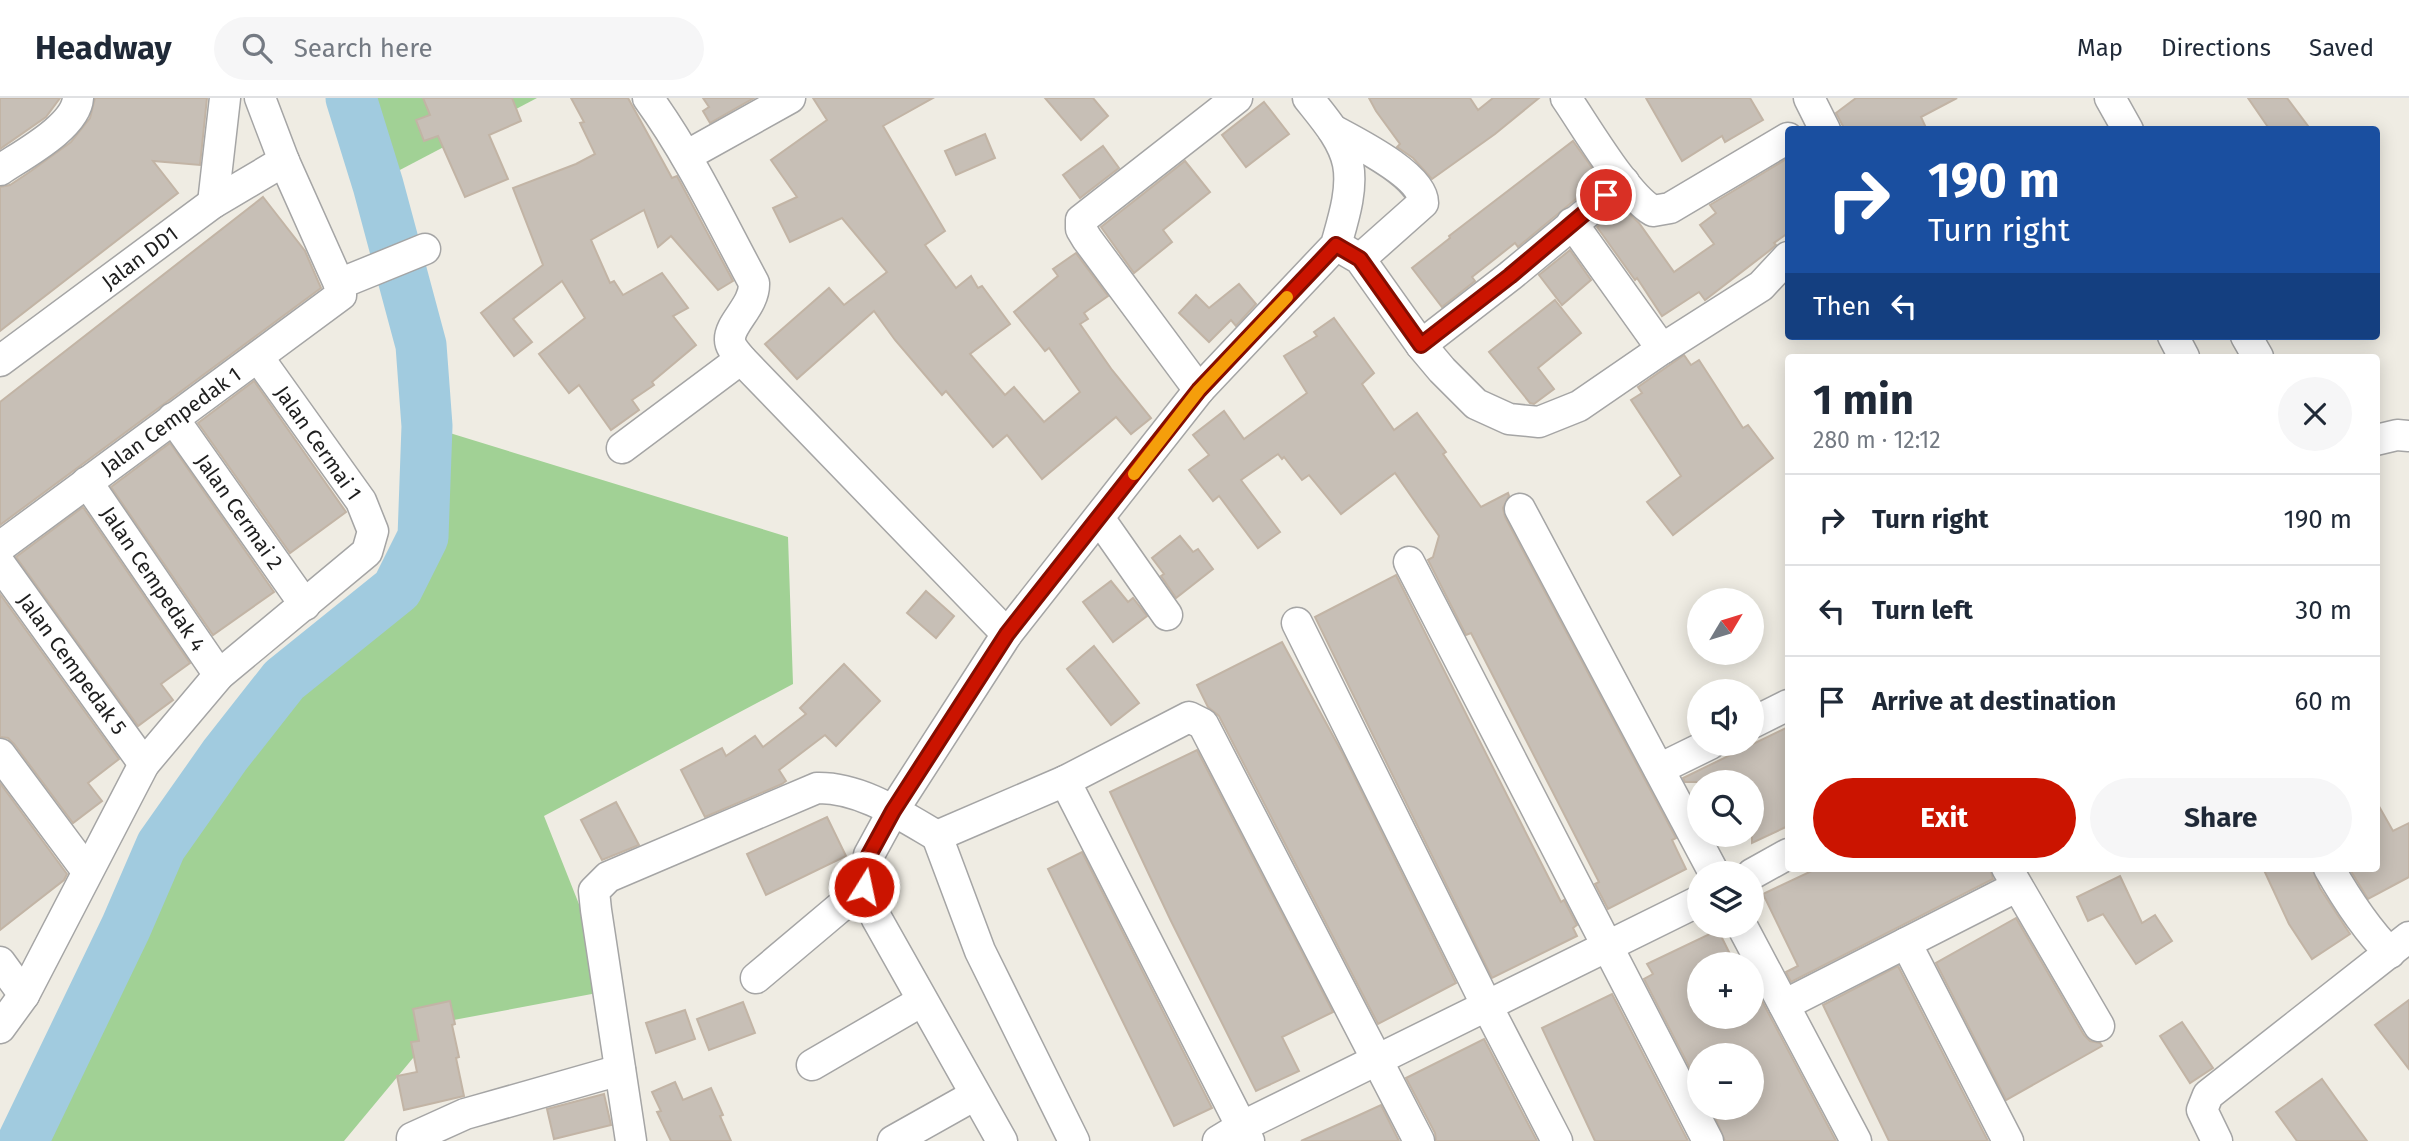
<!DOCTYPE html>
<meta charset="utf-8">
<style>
:root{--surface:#fff;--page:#f6f6f7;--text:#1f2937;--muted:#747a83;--line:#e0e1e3;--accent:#cb1400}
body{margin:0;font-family:"Fira Sans",sans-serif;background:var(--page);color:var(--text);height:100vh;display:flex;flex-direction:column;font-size:26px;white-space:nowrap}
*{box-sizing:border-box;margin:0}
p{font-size:23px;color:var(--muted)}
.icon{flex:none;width:38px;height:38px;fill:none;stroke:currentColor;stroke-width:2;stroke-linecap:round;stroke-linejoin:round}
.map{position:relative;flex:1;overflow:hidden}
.sheet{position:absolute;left:1785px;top:256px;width:595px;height:518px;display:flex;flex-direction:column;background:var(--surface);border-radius:7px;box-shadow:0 4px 18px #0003}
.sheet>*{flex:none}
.hud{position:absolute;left:1785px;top:28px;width:595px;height:214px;border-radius:7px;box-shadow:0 4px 18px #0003;background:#1a4fa0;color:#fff;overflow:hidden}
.needle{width:46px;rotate:52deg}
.tools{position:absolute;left:1687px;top:490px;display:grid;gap:14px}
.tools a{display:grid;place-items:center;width:77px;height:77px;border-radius:50%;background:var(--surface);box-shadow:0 4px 18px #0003;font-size:35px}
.pin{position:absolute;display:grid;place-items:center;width:60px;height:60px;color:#fff;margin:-30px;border:4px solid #fff;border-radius:50%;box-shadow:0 2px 7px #0007}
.me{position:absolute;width:77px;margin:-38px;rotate:10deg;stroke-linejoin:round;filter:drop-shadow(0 0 5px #0008)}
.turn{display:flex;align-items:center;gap:24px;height:147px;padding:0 28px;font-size:32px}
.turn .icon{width:91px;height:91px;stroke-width:2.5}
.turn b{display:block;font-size:49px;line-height:60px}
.then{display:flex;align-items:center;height:66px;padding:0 28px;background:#0003;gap:14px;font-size:26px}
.round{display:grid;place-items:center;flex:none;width:74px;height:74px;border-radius:37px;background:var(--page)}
.headline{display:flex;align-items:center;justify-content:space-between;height:119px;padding:0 28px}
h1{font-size:42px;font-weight:700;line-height:52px}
.button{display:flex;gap:14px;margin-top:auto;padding:14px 28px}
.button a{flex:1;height:80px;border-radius:42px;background:var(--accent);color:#fff;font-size:28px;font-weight:700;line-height:80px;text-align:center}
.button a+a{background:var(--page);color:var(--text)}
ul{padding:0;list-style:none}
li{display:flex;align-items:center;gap:21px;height:91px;padding:0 28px;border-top:2px solid var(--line)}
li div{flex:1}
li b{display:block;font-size:26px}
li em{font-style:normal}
header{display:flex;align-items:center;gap:42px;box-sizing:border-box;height:98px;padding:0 35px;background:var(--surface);border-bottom:2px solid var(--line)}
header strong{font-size:33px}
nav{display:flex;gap:38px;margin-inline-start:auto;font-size:24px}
.search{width:490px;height:63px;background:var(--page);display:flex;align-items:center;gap:18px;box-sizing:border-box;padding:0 24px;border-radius:38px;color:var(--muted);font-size:26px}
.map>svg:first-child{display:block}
</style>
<header>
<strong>Headway</strong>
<div class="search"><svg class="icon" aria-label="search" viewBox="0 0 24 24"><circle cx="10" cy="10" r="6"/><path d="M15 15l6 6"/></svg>Search here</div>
<nav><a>Map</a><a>Directions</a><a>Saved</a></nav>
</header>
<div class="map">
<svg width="2409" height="1043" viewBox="0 0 2409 1043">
<rect width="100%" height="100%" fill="#efece3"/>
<!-- forest -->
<g fill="#a1d195">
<path d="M353 0H537L377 84Z"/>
<path d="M427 328 788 439 793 586 544 718 613 892 443 924 344 1043H23L97 889 161 748 218 667 284 582 397 491 423 439Z"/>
</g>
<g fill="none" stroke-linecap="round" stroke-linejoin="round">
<!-- river -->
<path stroke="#a1cbdf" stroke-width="51" d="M23 1043 126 829 161 748 225 657 284 582 397 491 423 439 427 328 421 247 378 87 351 0"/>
</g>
<!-- building -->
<g fill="#c7bfb6" stroke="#c2b4a5" stroke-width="2">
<path d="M0 0H60L46 19 0 51Z"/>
<path d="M95 0H207L200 67 153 63 178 95 0 233V89L10 87 31 73 71 44 90 20Z"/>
<path d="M423 0H512L521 23 489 37 508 81 465 99 438 38 424 43 416 22 430 17Z"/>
<path d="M571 0H628L672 80 677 78 733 183 718 192 671 138 658 149 644 112 591 142 610 185 614 183 623 197 662 175 688 210 673 218 696 247 652 284 654 287 632 302 639 312 611 332 579 287 569 295 539 256 585 220 562 183 513 221 532 244 514 258 481 215 543 167 513 90 576 66 595 56 580 25 584 24Z"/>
<path d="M703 0H754L710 25 703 13 709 9Z"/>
<path d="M813 0H933L883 28 945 133 925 147 956 190 971 178 978 190 982 188 1010 226 970 256 1005 297 1014 289 1044 324 1080 294 1049 250 1045 253 1014 214 1058 178 1053 171 1076 155 1108 198 1084 215 1088 221 1080 226 1112 272 1151 320 1131 336 1116 319 1042 381 1007 337 993 349 946 293 942 297 895 242 874 213 797 281 765 246 829 190 844 207 887 174 842 120 790 144 773 110 797 99 771 62 827 22Z"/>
<path d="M1045 0H1093L1108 18 1081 42Z"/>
<path d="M1369 0H1470L1478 12 1493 0H1539L1495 36 1432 81 1413 60 1397 49 1400 46 1376 13Z"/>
<path d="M1646 0H1750L1763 22 1725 44 1722 38 1682 63Z"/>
<path d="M1856 0H1957L1921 19 1927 32H1845L1836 15Z"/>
<path d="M2248 0H2287L2311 32H2270Z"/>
<path d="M1264 4 1289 36 1246 69 1222 37Z"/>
<path d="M985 36 995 60 956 77 945 53Z"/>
<path d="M1573 43 1600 81 1518 149 1515 145 1472 179 1475 183 1442 209 1412 170 1450 140 1449 138Z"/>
<path d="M1103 48 1119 70 1080 100 1063 77Z"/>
<path d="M1788 60V135L1774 145 1776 147 1769 153 1705 202 1699 194 1662 218 1637 180 1635 182 1597 129 1622 109 1639 125 1674 174 1714 146 1700 127 1716 115 1710 107Z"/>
<path d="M1185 63 1210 94 1163 132 1172 144 1134 175 1101 129Z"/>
<path d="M263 99 305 153 321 190 0 427V304Z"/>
<path d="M1570 152 1591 182 1562 207 1539 177Z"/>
<path d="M1239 186 1256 206 1236 228 1231 222 1209 244 1179 215 1196 197 1209 210Z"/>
<path d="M1555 202 1581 235 1538 270 1554 291 1534 306 1530 305 1489 254Z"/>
<path d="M1334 220 1374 275 1362 286 1394 332 1417 315 1446 354 1443 356 1481 409 1508 395 1509 398 1503 410 1505 419 1676 740 1672 742 1686 771 1608 811 1595 786 1599 784 1471 535 1466 537 1428 462 1433 459 1439 438 1395 375 1341 416 1309 377 1302 382 1284 359 1282 361 1278 356 1241 382 1280 434 1258 450 1219 398 1213 403 1189 372 1209 357 1193 337 1224 313 1244 341 1307 295 1284 258 1317 238 1314 234Z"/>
<path d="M1684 257 1691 267 1699 262 1743 330 1748 327 1773 360 1673 437 1647 404 1681 378 1631 302 1642 295 1638 289Z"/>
<path d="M254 283 346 414 290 455 198 325Z"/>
<path d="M170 345 274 494 213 537 111 389Z"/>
<path d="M83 409 190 565 161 586 173 602 138 628 16 459Z"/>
<path d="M1180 438 1193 454 1198 451 1213 471 1176 500 1161 478 1164 476 1152 460Z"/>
<path d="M1396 477 1532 747 1561 804 1564 802 1577 827 1573 830 1577 838 1492 880 1315 519Z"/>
<path d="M1111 483 1128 504 1133 500 1147 518 1113 544 1083 504Z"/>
<path d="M926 493 954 518 936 540 907 515Z"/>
<path d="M0 496 119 661 88 685 102 703 73 725 14 646 8 640 0 639Z"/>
<path d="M1282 544 1344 658 1456 885 1378 926 1219 618 1208 609 1197 587Z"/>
<path d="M1094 548 1139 605 1111 627 1067 571Z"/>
<path d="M844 566 880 603 836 648 825 637 779 672 786 683 782 686 705 719 681 672 722 650 726 658 755 638 763 649 806 616 800 610Z"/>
<path d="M1788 629V728L1752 745V684H1685L1683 680Z"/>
<path d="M1197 652 1333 914 1282 939 1299 973 1256 993 1171 823 1110 694Z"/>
<path d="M0 685 67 776 64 782 0 832Z"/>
<path d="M2376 703 2393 733 2409 725V779L2368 801 2349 770H2376Z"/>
<path d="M616 704 639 747 602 762 581 722Z"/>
<path d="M827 719 846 758 766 797 747 756Z"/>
<path d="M1082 754 1212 1010 1174 1028 1048 771Z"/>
<path d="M1818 770H1990L1993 781 1791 884 1786 874 1798 868 1763 796Z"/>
<path d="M2263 770H2312L2320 790 2350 836 2312 861 2289 826Z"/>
<path d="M2120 778 2142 825 2155 817 2172 843 2136 866 2103 816 2088 823 2077 799Z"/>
<path d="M2016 820 2084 937 2090 943 2100 945 2102 948 2006 1002 1936 865Z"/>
<path d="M1718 832 1735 866H1699V919H1752V884L1836 1043H1725L1711 1010H1752V957H1699V988L1644 881 1653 876 1647 866Z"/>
<path d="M1898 868 1988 1043H1889L1823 907Z"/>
<path d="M1612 896 1688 1043H1595L1542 930Z"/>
<path d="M2409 902V971L2375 927Z"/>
<path d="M450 903 455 926 452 927 459 959 456 960 464 998 404 1012 397 978 417 974 411 944 419 943 413 911Z"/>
<path d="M743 904 755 935 709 952 697 921Z"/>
<path d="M685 912 695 941 656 955 646 925Z"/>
<path d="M2182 924 2213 970 2190 985 2160 938Z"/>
<path d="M1484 941 1537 1043H1436L1435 1035 1406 980Z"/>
<path d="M2322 981 2337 1002 2367 1043H2297L2276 1014Z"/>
<path d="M675 984 683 1002 711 990 723 1017 720 1018 731 1043H671L657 1014 661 1013 652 994Z"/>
<path d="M604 996 611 1027 554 1041 547 1011Z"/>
<path d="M1381 1007 1399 1043H1301L1355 1019Z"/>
</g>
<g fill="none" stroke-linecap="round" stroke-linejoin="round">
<!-- minor casing -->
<g stroke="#a5a5a5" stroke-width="33">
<g id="minor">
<path d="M648 0C690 58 720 122 754 185 755 208 729 225 730 242 730 249 737 256 741 261L1007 536"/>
<path d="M1566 0C1586 29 1626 98 1653 113L1670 110 1788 40"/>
<path d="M1809 0 1825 32"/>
<path d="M2110 0 2128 32"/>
<path d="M1333 32C1355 44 1424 78 1423 105L1360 161"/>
<path d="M686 58 790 0"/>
<path d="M0 72C22 57 76 29 78 0"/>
<path d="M213 105 225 0"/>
<path d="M1572 125 1662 251"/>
<path d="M1336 147 1360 161 1421 247 1442 272 1476 306 1509 321 1539 324 1579 308 1662 251 1761 188 1788 159"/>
<path d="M339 186 425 151"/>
<path d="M2173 238 2184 259"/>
<path d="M2246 238 2258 259"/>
<path d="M1421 247 1510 178 1624 84"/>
<path d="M0 263 213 105 284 63"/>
<path d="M1199 292 1087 141 1081 131V122L1237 0"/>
<path d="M173 320 305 507"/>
<path d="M2376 342 2397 337 2409 338"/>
<path d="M622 350 741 261"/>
<path d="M87 384 219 577"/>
<path d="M1520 411 1714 775"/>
<path d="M1099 420 1167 517"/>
<path d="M0 449 341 197 339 186 284 63 260 0"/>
<path d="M1409 464 1708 1043"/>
<path d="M0 466 144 666"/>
<path d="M1297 525 1487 908 1557 1043"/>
<path d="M1752 625 1788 607"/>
<path d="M0 656 87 773"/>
<path d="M1659 671 1710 646"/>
<path d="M937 738 980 853 1074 1043"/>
<path d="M2007 770 2099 928"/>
<path d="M2329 770C2346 800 2365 830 2390 855"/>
<path d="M1752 776 1788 756"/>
<path d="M1742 828 1856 1043"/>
<path d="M1906 845 2008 1043"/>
<path d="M0 864 24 897"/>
<path d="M756 880 864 789"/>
<path d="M1784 907 2016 789"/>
<path d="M0 930 24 897 144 666 219 577 367 454 373 433 361 403 258 259"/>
<path d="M812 967 922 903"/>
<path d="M412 1040 465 1016 620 972"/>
<path d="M631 1043 596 812 594 793 608 779 817 690C860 689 901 717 937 738L1065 683"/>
<path d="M893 1043 975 997"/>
<path d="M1002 1043 877 821 864 789 869 757 893 713 1007 536 1199 292 1336 147C1343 122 1353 92 1348 66 1343 41 1323 19 1308 0"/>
<path d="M1218 1043 1241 1029 1699 803"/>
<path d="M1249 1043 1065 683 1189 619 1203 626 1419 1043"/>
<path d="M2217 1043 2202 1012 2208 997 2409 839"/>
</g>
</g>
<!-- minor -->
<use href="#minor" stroke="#fff" stroke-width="30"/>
</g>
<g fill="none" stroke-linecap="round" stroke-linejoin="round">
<!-- route casing -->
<g stroke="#840d00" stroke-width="18">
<path id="route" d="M864 789 869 757 893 713 1007 536 1199 292 1336 147 1360 161 1421 247 1510 178 1606 97"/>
</g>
<!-- route -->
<use href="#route" stroke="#cb1400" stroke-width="12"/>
<!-- slow -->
<path stroke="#f59e0b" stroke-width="12" d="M1134 376 1199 292 1287 199"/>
</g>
<g text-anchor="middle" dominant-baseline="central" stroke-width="6" stroke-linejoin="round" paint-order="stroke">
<!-- street labels -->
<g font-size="21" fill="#1e1e1e" stroke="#fff">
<text transform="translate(140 160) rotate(-37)">Jalan DD1</text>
<text transform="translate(171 323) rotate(-36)">Jalan Cempedak 1</text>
<text transform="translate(318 345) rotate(55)">Jalan Cermai 1</text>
<text transform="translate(239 414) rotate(55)">Jalan Cermai 2</text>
<text transform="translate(153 481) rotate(56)">Jalan Cempedak 4</text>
<text transform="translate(72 566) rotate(54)">Jalan Cempedak 5</text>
</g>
</g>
</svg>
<div class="tools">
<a><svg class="needle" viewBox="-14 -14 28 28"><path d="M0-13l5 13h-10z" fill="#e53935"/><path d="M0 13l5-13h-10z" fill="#747a83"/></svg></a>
<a><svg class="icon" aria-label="sound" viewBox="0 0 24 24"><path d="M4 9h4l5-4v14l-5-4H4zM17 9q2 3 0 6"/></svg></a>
<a><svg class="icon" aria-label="search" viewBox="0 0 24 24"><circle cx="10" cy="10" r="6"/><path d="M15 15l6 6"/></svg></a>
<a><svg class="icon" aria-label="layers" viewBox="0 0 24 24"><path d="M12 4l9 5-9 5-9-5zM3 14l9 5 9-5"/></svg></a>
<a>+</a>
<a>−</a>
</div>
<div class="pin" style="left:1606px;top:97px;background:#d93025"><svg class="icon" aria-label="arrive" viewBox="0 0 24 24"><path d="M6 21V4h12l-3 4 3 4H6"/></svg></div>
<svg class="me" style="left:864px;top:789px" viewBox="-20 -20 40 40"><circle r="17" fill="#cb1400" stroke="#fff" stroke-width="3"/><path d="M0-11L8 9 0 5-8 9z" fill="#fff"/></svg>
<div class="hud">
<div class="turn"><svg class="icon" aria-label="right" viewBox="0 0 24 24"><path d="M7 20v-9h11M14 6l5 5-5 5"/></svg><div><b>190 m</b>Turn right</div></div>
<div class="then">Then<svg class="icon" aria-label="left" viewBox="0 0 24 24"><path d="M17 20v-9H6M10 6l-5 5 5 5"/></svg></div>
</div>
<section class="sheet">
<div class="headline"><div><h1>1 min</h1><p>280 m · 12:12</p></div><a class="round"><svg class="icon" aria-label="close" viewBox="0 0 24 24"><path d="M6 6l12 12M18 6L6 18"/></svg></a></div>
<ul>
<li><svg class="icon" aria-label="right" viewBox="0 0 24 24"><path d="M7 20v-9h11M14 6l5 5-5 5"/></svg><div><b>Turn right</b></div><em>190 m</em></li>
<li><svg class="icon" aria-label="left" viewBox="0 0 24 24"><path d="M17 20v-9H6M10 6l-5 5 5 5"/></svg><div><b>Turn left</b></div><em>30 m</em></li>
<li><svg class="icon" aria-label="arrive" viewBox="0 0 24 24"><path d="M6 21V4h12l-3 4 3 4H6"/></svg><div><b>Arrive at destination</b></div><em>60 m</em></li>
</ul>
<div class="button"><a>Exit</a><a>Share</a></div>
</section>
</div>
